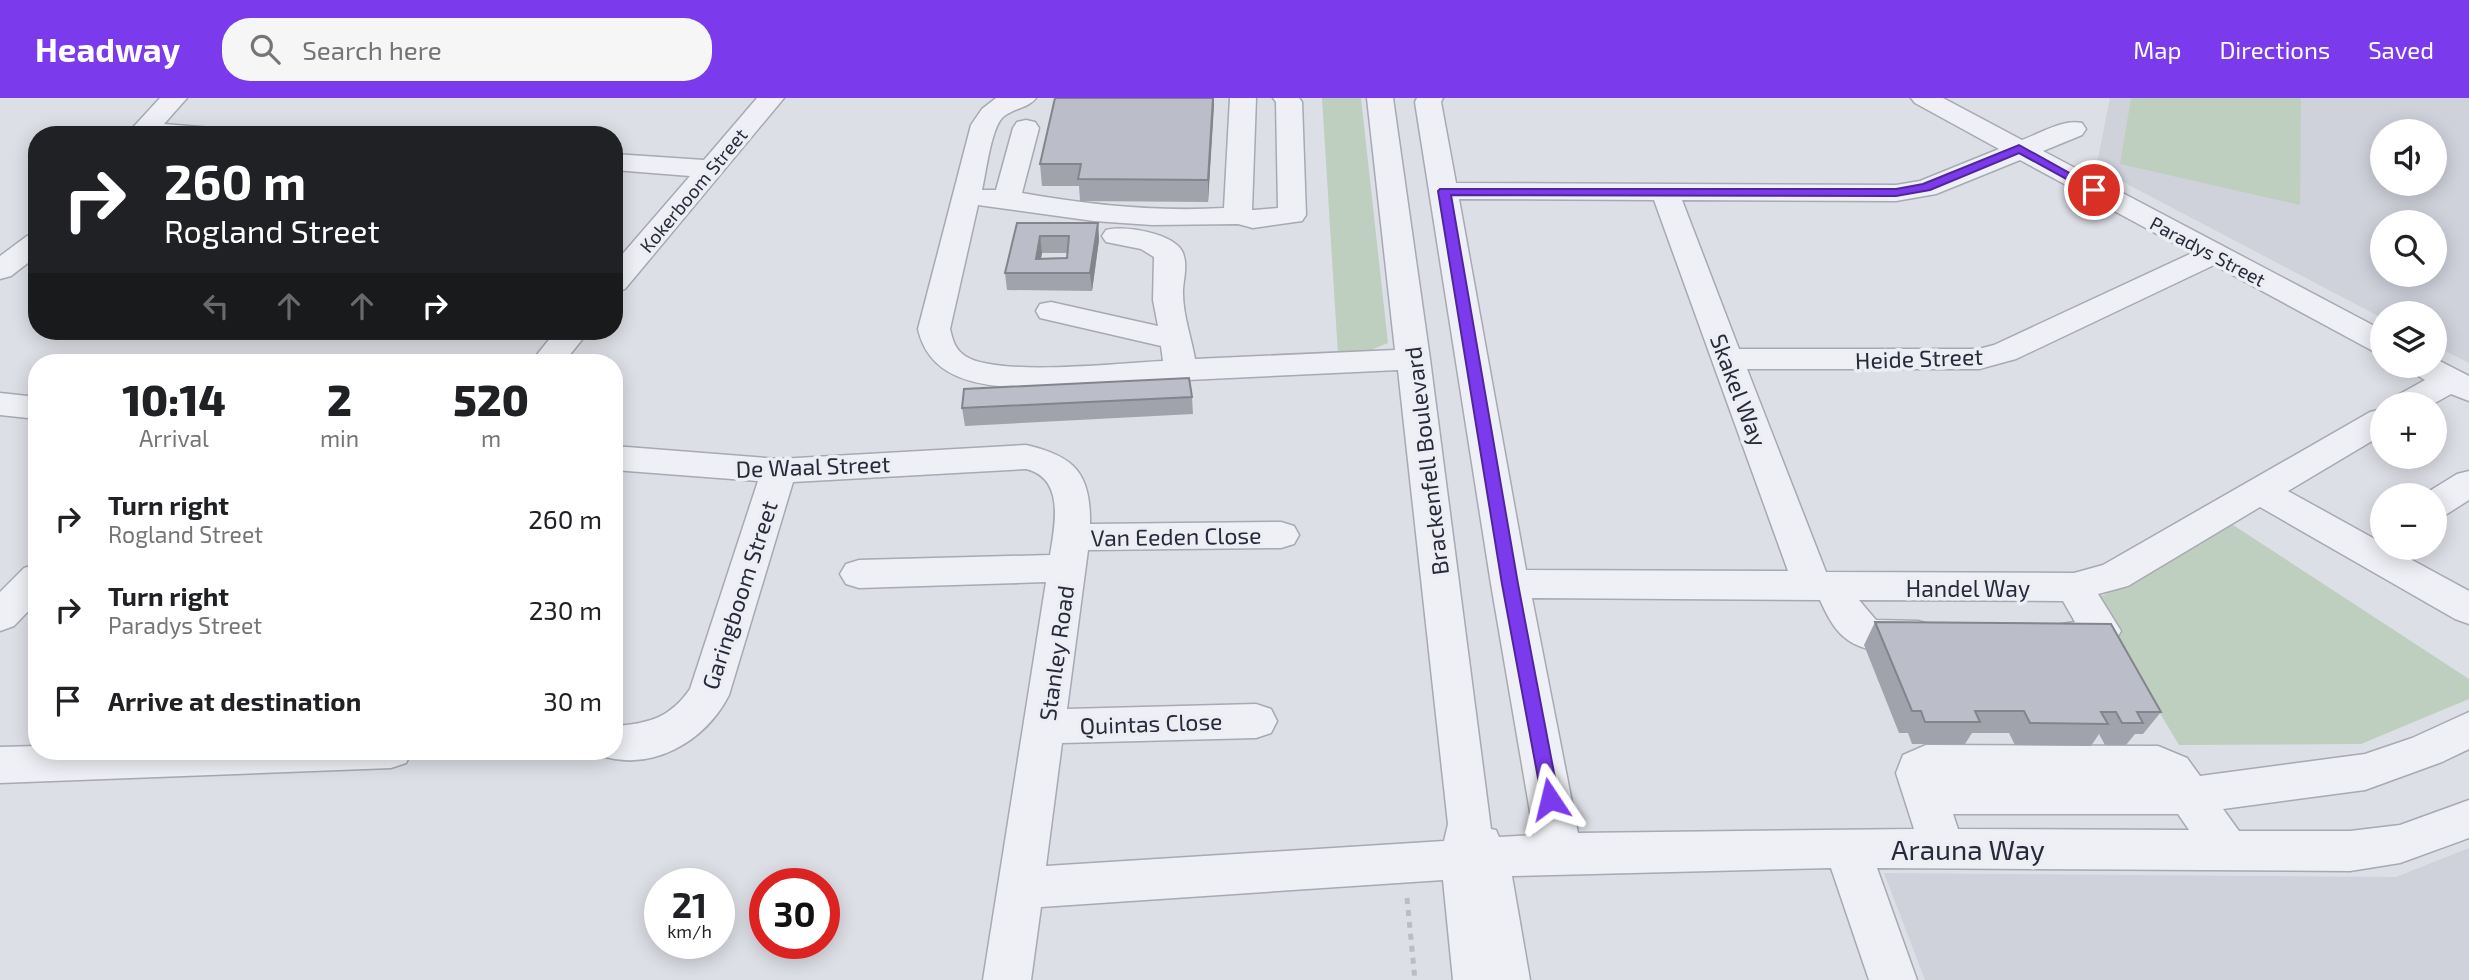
<!DOCTYPE html>
<meta charset="utf-8">
<style>
:root{--surface:#fff;--page:#f6f6f6;--text:#202124;--muted:#757577;--accent:#7c3aed}
body{margin:0;font-family:"Exo 2",sans-serif;background:var(--page);color:var(--text);height:100vh;display:flex;flex-direction:column;font-size:26px;white-space:nowrap}
*{box-sizing:border-box;margin:0}
p{font-size:23px;color:var(--muted)}
.icon{flex:none;width:38px;height:38px;fill:none;stroke:currentColor;stroke-width:2;stroke-linecap:round;stroke-linejoin:round}
.map{position:relative;flex:1;overflow:hidden}
.drawer{position:absolute;left:28px;top:256px;width:595px;height:406px;display:flex;flex-direction:column;background:var(--surface);border-radius:28px;box-shadow:0 4px 18px #0003}
.drawer>*{flex:none}
.banner{position:absolute;left:28px;top:28px;width:595px;height:214px;border-radius:28px;box-shadow:0 4px 18px #0003;background:#202124;color:#fff;overflow:hidden}
.controls{position:absolute;left:2370px;top:21px;display:grid;gap:14px}
.controls a{display:grid;place-items:center;width:77px;height:77px;border-radius:50%;background:var(--surface);box-shadow:0 4px 18px #0003;font-size:35px}
.speed{position:absolute;left:644px;top:770px;display:flex;gap:14px;font-size:35px;font-weight:700;text-align:center}
.speed>*{display:grid;place-content:center;width:91px;height:91px;border-radius:50%;background:var(--surface);box-shadow:0 4px 18px #0003;line-height:1}
.speed small{font-size:18px;font-weight:400}
.speed .limit{border:10px solid #d22;background:#fff;color:#111}
.pin{position:absolute;display:grid;place-items:center;width:60px;height:60px;color:#fff;margin:-30px;border:4px solid #fff;border-radius:50%;box-shadow:0 2px 7px #0007}
.me{position:absolute;width:77px;margin:-38px;rotate:350deg;stroke-linejoin:round;filter:drop-shadow(0 0 5px #0008)}
.turn{display:flex;align-items:center;gap:24px;height:147px;padding:0 21px;font-size:32px}
.turn .icon{width:91px;height:91px;stroke-width:2.5}
.turn b{display:block;font-size:49px;line-height:60px}
.lanes{display:flex;align-items:center;height:66px;padding:0 21px;background:#0003;justify-content:center;gap:35px;direction:ltr}
.lanes .off{opacity:.35}
.eta{display:flex;justify-content:space-evenly;align-items:center;height:119px;text-align:center}
.eta b{font-size:42px;font-weight:800;line-height:49px}
ul{padding:0;list-style:none}
li{display:flex;align-items:center;gap:21px;height:91px;padding:0 21px}
li div{flex:1}
li b{display:block;font-size:26px}
li em{font-style:normal}
header{display:flex;align-items:center;gap:42px;box-sizing:border-box;height:98px;padding:0 35px;background:var(--accent);color:#fff}
header strong{font-size:33px}
nav{display:flex;gap:38px;margin-inline-start:auto;font-size:24px}
.search{width:490px;height:63px;background:var(--page);display:flex;align-items:center;gap:18px;box-sizing:border-box;padding:0 24px;border-radius:28px;color:var(--muted);font-size:26px}
.map>svg:first-child{display:block}
</style>
<header>
<strong>Headway</strong>
<div class="search"><svg class="icon" aria-label="search" viewBox="0 0 24 24"><circle cx="10" cy="10" r="6"/><path d="M15 15l6 6"/></svg>Search here</div>
<nav><a>Map</a><a>Directions</a><a>Saved</a></nav>
</header>
<div class="map">
<svg width="2469" height="882" viewBox="0 0 2469 882">
<rect width="100%" height="100%" fill="#dddfe6"/>
<!-- built -->
<g fill="#cfd1db" fill-rule="evenodd">
<path d="M2110 0H2469V265L2434 247V215H2382V220L2108 76 2097 65ZM2382 33H2434V86H2382ZM2382 124H2434V177H2382Z"/>
<path d="M2469 750V882H1925L1884 775 2396 779Z"/>
</g>
<!-- green -->
<g fill="#bfcfbf">
<path d="M1322 0H1361L1388 245 1361 256 1338 257Z"/>
<path d="M2131 0H2301L2300 107 2120 66Z"/>
<path d="M2230 425 2469 581V601L2361 646 2179 647 2090 499 2104 497Z"/>
</g>
<g fill="none" stroke-linecap="round" stroke-linejoin="round">
<!-- minor casing -->
<g stroke="#a7a9b3" stroke-width="3">
<g id="minor">
<path d="M160 0H187L164 26 224 31 228 37H126Z"/>
<path d="M757 0H784L625 191 614 194V166L690 78 614 72V56L704 62Z"/>
<path d="M996 0H1036C1029 10 1013 10 1003 19 991 30 986 75 982 92H996L1013 30 1017 24 1026 22 1035 24 1039 30 1022 95C1089 107 1157 114 1224 110L1230 0H1256L1252 112H1254L1278 110 1276 4 1273 0H1299L1302 4 1306 117 1302 123 1253 130 1238 126 1152 127 1094 123 978 107 950 231C953 243 955 251 965 258 997 279 1120 265 1163 263L1161 248 1040 220 1036 213 1040 206 1051 204 1158 228 1153 202 1154 159 1141 151 1106 144 1102 138 1106 132C1124 127 1172 135 1182 153 1188 165 1184 179 1183 191 1182 214 1191 238 1195 261L1395 252 1367 0H1393L1430 261 1491 731 1496 732 1499 739 1534 737 1491 486 1415 4 1417 0H1443L1441 4 1456 85 1896 87 1920 83 1999 51 1915 5 1911 0H1943L2022 42C2041 35 2063 21 2082 25L2086 31 2082 37 2043 53 2382 232V255L2371 252 2214 167 2016 261 1979 271H1747L1826 474 2074 475 2103 467 2370 314 2382 311V337L2288 393 2382 445V450H2390L2469 493V526L2455 521 2260 409 2128 488 2098 496 2121 533C2107 559 2074 558 2049 550L2043 539 2049 528 2075 524 2063 503 1859 502 1876 522 1918 523 1932 527 1938 538 1932 549C1907 556 1865 558 1844 539 1833 530 1826 515 1820 502L1532 500 1578 735 1914 731 1896 675 1903 657 1926 647 2158 648 2187 660 2200 678 2365 656 2412 640 2469 614V651L2442 664 2365 692 2223 711 2239 733H2350L2400 727 2469 702V740L2400 765 2350 773 1877 770 1917 882H1869L1831 770 1512 778 1530 882H1453L1443 782 1041 809 1031 882H983L1046 484 859 490 846 486 840 476 846 466 859 462 1050 457C1055 427 1065 380 1026 371L793 384 729 597C705 644 651 675 599 657L597 653H614V628C648 626 670 620 690 591L758 383 614 372V348L779 361 1026 347C1074 358 1091 375 1090 426L1281 424 1294 428 1299 437 1294 446 1281 450 1088 452 1067 611 1256 606 1271 611 1277 623 1271 635 1256 640 1062 645 1046 768 1444 743 1448 726 1398 272 1019 290C975 287 929 280 918 231L971 27 982 11ZM2020 62 2192 155 1994 247 1979 251H1739L1682 102 1896 103 1936 96ZM1459 101 1654 102 1788 473 1526 472ZM1953 716H2178L2189 732 1958 731Z"/>
<path d="M37 135V158L11 178 0 181V158L27 138Z"/>
<path d="M556 233H589L564 264H531Z"/>
<path d="M2434 260 2469 278V303L2451 296 2433 306H2392L2396 298 2425 282 2413 275 2408 268H2434Z"/>
<path d="M0 295 37 299V321L0 317Z"/>
<path d="M2469 373V402L2447 416 2434 420V397H2423L2457 376Z"/>
<path d="M37 466V504L14 528 0 533V494L24 470Z"/>
<path d="M37 648V653H412L406 665 391 670 0 685V649Z"/>
</g>
</g>
<!-- path -->
<path stroke="#bbbdc5" stroke-width="5" stroke-dasharray="6 6" stroke-linecap="butt" d="M1407 800 1415 882"/>
<!-- minor -->
<use href="#minor" fill="#eff0f5" fill-rule="evenodd"/>
</g>
<!-- wall -->
<g fill="#a1a3ac" fill-rule="evenodd">
<path d="M1055 0H1214L1208 104 1080 103 1079 88H1042L1040 66Z"/>
<path d="M1017 125H1098L1099 142 1092 193 1007 192 1005 175ZM1042 155H1067V160L1041 161Z"/>
<path d="M1192 299 1193 316 965 328 962 310Z"/>
<path d="M1875 524 2161 614 2143 636H2135L2126 647H2105L2099 636 2091 648 2015 647 2009 635H1972L1965 646H1912L1908 635H1899L1864 547Z"/>
</g>
<!-- shaded-wall -->
<g fill="#83848c">
<path d="M1213 0H1214V8L1208 104V82Z"/>
<path d="M1098 125 1099 142 1092 193 1090 175Z"/>
<path d="M1040 138 1042 155 1038 175 1036 161Z"/>
</g>
<!-- building -->
<g fill="#bbbdc8" stroke="#83848c" stroke-width="2" fill-rule="evenodd">
<path d="M1055 0H1213L1208 82 1078 81 1081 66H1040Z"/>
<path d="M1017 125H1098L1090 175H1005ZM1040 138H1069L1067 160 1036 161Z"/>
<path d="M1189 280 1192 299 962 310 964 291Z"/>
<path d="M1875 524 2111 526 2161 614H2137L2143 625H2122L2116 614H2101L2108 626 2030 625 2024 613H1975L1980 624H1925L1921 613H1912Z"/>
</g>
<!-- route -->
<path fill="#7c3aed" stroke="#51269a" stroke-width="2" d="M2019 47 2100 92 2090 94 2019 55 1930 92 1896 98 1451 97 1518 486 1559 701 1557 707 1550 709 1543 707 1502 486 1438 93 1440 91H1896L1923 86Z"/>
<g text-anchor="middle" dominant-baseline="central" stroke-width="7" stroke-linejoin="round" paint-order="stroke">
<!-- far-street labels -->
<g font-size="19" fill="#282a3b" stroke="#eceef4">
<text transform="translate(693 92) rotate(-50)">Kokerboom Street</text>
<text transform="translate(2208 153) rotate(28)">Paradys Street</text>
</g>
<!-- street labels -->
<g font-size="23" fill="#282a3b" stroke="#eceef4">
<text transform="translate(1919 260) rotate(-2)">Heide Street</text>
<text transform="translate(1739 292) rotate(69)">Skakel Way</text>
<text transform="translate(1426 363) rotate(-97)">Brackenfell Boulevard</text>
<text transform="translate(813 368) rotate(-2)">De Waal Street</text>
<text transform="translate(1176 438) rotate(-1)">Van Eeden Close</text>
<text x="1968" y="490">Handel Way</text>
<text transform="translate(739 497) rotate(-72)">Garingboom Street</text>
<text transform="translate(1056 555) rotate(-82)">Stanley Road</text>
<text transform="translate(1151 625) rotate(-2)">Quintas Close</text>
</g>
<!-- near-street labels -->
<g font-size="28" fill="#282a3b" stroke="#eceef4">
<text x="1968" y="751">Arauna Way</text>
</g>
</g>
</svg>
<div class="controls">
<a><svg class="icon" aria-label="sound" viewBox="0 0 24 24"><path d="M4 9h4l5-4v14l-5-4H4zM17 9q2 3 0 6"/></svg></a>
<a><svg class="icon" aria-label="search" viewBox="0 0 24 24"><circle cx="10" cy="10" r="6"/><path d="M15 15l6 6"/></svg></a>
<a><svg class="icon" aria-label="layers" viewBox="0 0 24 24"><path d="M12 4l9 5-9 5-9-5zM3 14l9 5 9-5"/></svg></a>
<a>+</a>
<a>−</a>
</div>
<div class="speed"><div>21<small>km/h</small></div><div class="limit">30</div></div>
<div class="pin" style="left:2094px;top:92px;background:#d93025"><svg class="icon" aria-label="arrive" viewBox="0 0 24 24"><path d="M6 21V4h12l-3 4 3 4H6"/></svg></div>
<svg class="me" style="left:1550px;top:701px" viewBox="-20 -20 40 40"><path d="M0-17L14 15 0 8-14 15z" fill="#7c3aed" stroke="#fff" stroke-width="4"/></svg>
<div class="banner">
<div class="turn"><svg class="icon" aria-label="right" viewBox="0 0 24 24"><path d="M7 20v-9h11M14 6l5 5-5 5"/></svg><div><b>260 m</b>Rogland Street</div></div>
<div class="lanes"><svg class="icon off" aria-label="left" viewBox="0 0 24 24"><path d="M17 20v-9H6M10 6l-5 5 5 5"/></svg><svg class="icon off" aria-label="ahead" viewBox="0 0 24 24"><path d="M12 20V5M6 11l6-6 6 6"/></svg><svg class="icon off" aria-label="ahead" viewBox="0 0 24 24"><path d="M12 20V5M6 11l6-6 6 6"/></svg><svg class="icon" aria-label="right" viewBox="0 0 24 24"><path d="M7 20v-9h11M14 6l5 5-5 5"/></svg></div>
</div>
<section class="drawer">
<div class="eta">
<div><b>10:14</b><p>Arrival</p></div>
<div><b>2</b><p>min</p></div>
<div><b>520</b><p>m</p></div>
</div>
<ul>
<li><svg class="icon" aria-label="right" viewBox="0 0 24 24"><path d="M7 20v-9h11M14 6l5 5-5 5"/></svg><div><b>Turn right</b><p>Rogland Street</p></div><em>260 m</em></li>
<li><svg class="icon" aria-label="right" viewBox="0 0 24 24"><path d="M7 20v-9h11M14 6l5 5-5 5"/></svg><div><b>Turn right</b><p>Paradys Street</p></div><em>230 m</em></li>
<li><svg class="icon" aria-label="arrive" viewBox="0 0 24 24"><path d="M6 21V4h12l-3 4 3 4H6"/></svg><div><b>Arrive at destination</b></div><em>30 m</em></li>
</ul>
</section>
</div>
